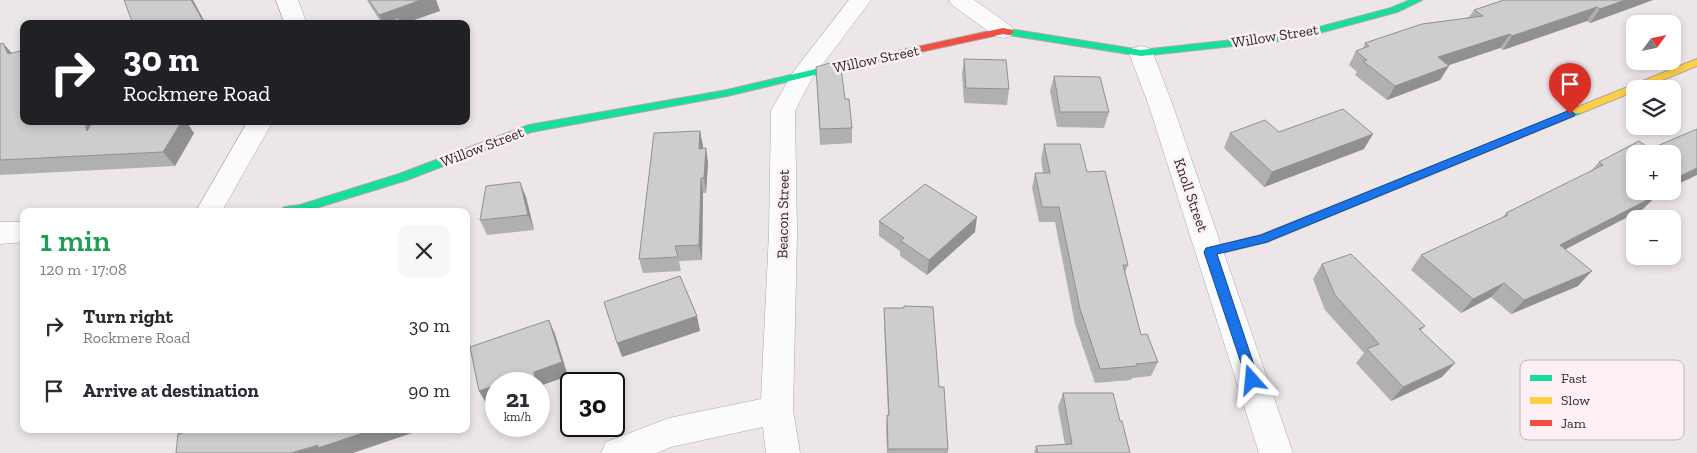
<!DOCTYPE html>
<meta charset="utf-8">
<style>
:root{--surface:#fff;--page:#f7f7f7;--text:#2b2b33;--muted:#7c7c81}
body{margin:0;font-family:"Zilla Slab",serif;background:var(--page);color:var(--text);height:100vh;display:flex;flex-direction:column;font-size:19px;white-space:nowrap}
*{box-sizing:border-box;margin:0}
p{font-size:16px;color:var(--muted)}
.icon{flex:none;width:28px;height:28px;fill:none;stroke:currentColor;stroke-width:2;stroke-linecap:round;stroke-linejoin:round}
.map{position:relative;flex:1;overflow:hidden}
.panel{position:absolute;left:20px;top:208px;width:450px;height:225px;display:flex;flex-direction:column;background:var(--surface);border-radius:10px;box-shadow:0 2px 8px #0003}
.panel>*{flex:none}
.top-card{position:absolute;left:20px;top:20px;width:450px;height:105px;border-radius:10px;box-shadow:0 2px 8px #0003;background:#202124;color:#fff;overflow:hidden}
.needle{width:32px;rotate:57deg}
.buttons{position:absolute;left:1626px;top:15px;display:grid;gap:10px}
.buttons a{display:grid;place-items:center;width:55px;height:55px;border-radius:10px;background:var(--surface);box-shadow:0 2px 8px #0003;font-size:25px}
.speed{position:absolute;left:485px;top:372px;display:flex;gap:10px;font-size:25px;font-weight:700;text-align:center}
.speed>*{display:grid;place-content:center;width:65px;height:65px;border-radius:50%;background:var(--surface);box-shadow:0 2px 8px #0003;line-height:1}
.speed small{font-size:12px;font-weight:400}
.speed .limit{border:2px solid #111;border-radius:8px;background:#fff;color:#111}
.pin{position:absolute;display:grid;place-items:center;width:42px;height:42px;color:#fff;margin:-51px -21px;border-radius:50% 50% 50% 0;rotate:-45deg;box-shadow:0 0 5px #0007}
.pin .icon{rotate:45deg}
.me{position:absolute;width:55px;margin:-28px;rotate:342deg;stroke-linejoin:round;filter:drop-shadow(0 0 4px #0008)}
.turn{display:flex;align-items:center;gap:18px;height:105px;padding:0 20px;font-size:22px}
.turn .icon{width:65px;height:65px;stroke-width:2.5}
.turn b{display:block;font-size:35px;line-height:42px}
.round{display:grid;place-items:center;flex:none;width:52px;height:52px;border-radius:10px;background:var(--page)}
.headline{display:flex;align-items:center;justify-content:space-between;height:85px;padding:0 20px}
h1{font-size:30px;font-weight:600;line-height:38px;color:#1e9e55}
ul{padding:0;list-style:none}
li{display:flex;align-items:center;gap:15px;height:65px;padding:0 20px}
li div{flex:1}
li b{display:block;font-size:19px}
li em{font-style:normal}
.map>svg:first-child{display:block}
</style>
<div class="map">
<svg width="1697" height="453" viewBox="0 0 1697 453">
<rect width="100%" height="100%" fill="#ece6e8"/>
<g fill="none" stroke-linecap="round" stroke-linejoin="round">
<!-- street casing -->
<g stroke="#aca7a9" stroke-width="1">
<g id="street">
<path d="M276 0H298L307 24H285Z"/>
<path d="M849 0H871L811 80 795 111 797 233 793 410 800 453H766L763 427 671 447 657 453H601L606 442 669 418 761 399 769 233 771 111 793 72Z"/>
<path d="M949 0H974L1011 26 1014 31 1011 36 1003 38 995 36 952 5Z"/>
<path d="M1141 46 1149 48 1153 53 1173 106 1293 453H1259L1149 106 1129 53 1133 48Z"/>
<path d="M248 121H273L222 211H196Z"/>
<path d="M0 222H24V242L0 244Z"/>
</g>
</g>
<!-- fast casing -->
<g stroke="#aca7a9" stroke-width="2">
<g id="fast">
<path d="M1410 0H1422L1397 12 1297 39 1141 56 1009 35 1004 32 1009 29 1141 50 1297 33 1391 8Z"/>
<path d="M824 67 827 68V72L727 96 531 132 407 180 306 211H279L285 207 300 205 399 174 529 125 727 90Z"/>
<path d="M1577 108 1581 109 1582 111 1581 113 1267 242 1210 256 1206 255 1204 252 1206 249 1210 248 1261 235Z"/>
</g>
</g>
<!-- slow casing -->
<g stroke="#aca7a9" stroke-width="2">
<path id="slow" d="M1697 59V66L1640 89H1635V91L1581 113H1573L1572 111 1573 109Z"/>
</g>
<!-- jam casing -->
<g stroke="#aca7a9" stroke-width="2">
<path id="jam" d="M1003 28 1012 30 1014 32 1009 35 1003 34 824 73 819 70 821 68Z"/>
</g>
<!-- street -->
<use href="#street" fill="#fcfbfc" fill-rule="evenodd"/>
<!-- fast -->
<use href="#fast" fill="#16e098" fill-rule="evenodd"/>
<!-- slow -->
<use href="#slow" fill="#ffcf43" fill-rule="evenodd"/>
<!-- jam -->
<use href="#jam" fill="#f24e42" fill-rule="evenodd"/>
</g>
<!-- wall -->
<g fill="#b1b0b1">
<path d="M367 0H436L440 11 382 24 370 5Z"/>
<path d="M1653 0 1590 23 1587 21 1503 50 1500 48 1448 65 1440 80 1387 100 1355 75 1357 72 1349 65 1356 51 1363 48 1365 43 1469 17 1474 10Z"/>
<path d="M0 44 12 53 24 121 194 133 175 166 0 175Z"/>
<path d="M964 59 1009 89 1007 105 964 103 962 74Z"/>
<path d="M816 67 845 99 852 128V143L820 145Z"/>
<path d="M1054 76 1109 112 1104 128 1057 127 1050 91Z"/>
<path d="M700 131 703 148H706L708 163 706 193H703L702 260 679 261 681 271 643 273 639 259Z"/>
<path d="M1279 132 1364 149 1264 187 1224 148 1230 133Z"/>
<path d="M1044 144 1087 172 1128 265 1125 272 1141 335 1158 362 1151 376 1132 378 1131 380 1095 383 1075 324 1055 222H1039L1032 188 1035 173H1043L1041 159Z"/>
<path d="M1650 149 1635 191H1665L1656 196 1643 209 1565 249 1578 286 1511 314 1491 297 1461 313 1411 270 1421 255 1502 218 1506 213 1590 172 1599 162Z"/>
<path d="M526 197 534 230 487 235 480 220Z"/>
<path d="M879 221 975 232 927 275 900 256V251L879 236Z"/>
<path d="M1322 264 1425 326 1421 330 1442 377 1391 401 1356 363 1364 353 1325 310 1313 279Z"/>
<path d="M884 308 939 387 948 449V453H887L886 428 887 415H888L884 322Z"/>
<path d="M1063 393 1120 421 1130 453H1034L1036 446 1065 445 1058 407Z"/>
</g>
<!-- shaded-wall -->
<g fill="#909090">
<path d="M191 0H193L206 24H203Z"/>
<path d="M421 0H436L440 11 403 24H383L379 15Z"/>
<path d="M1625 0H1653L1590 23 1600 9Z"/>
<path d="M1597 7 1587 21 1503 50 1512 36Z"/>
<path d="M1510 34 1500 48 1429 72 1438 57Z"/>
<path d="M3 43 15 57 8 54Z"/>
<path d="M1449 66 1440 80 1387 100 1395 86Z"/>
<path d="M85 121H95L87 131Z"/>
<path d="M182 121H186L194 133 175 166 163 152Z"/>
<path d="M700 131 703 146 702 164 699 149Z"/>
<path d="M1373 134 1364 149 1264 187 1272 172Z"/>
<path d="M706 148 708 163 706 193 704 178Z"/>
<path d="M1697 168V175L1672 187V180Z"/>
<path d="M701 178 703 193 702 260 699 245Z"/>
<path d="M520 182 526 197 534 230 528 215Z"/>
<path d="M1650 191H1665L1656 196 1643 209 1547 259 1560 245Z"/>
<path d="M977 217 975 232 927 275 929 260Z"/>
<path d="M1592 271 1578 286 1511 314 1524 300Z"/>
<path d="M1504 283 1491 297 1461 313 1473 299Z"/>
<path d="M697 316 700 331 622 357 617 343Z"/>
<path d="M549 320 555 334 568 376 540 386 542 392 539 393V384H519L534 372Z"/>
<path d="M1455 363 1442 377 1391 401 1403 387Z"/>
<path d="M496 385V401L487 405 479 391Z"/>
<path d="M375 429H421V430L353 453H291Z"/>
</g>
<!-- building -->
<g fill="#cecdce" stroke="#909090">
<path d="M124 0H191L202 19 203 24H133Z"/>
<path d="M369 0H421L379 15Z"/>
<path d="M1504 0H1625L1600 9 1597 7 1512 36 1510 34 1438 57 1449 66 1395 86 1363 61 1367 60 1356 51 1369 46 1365 43 1422 24 1483 16 1474 10Z"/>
<path d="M398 18 402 24H383Z"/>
<path d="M3 43 8 54 24 50V121H85L87 131 93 121H182L163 152 0 160V44Z"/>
<path d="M964 59 1006 60 1009 89 966 88Z"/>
<path d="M840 60 845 99H849L852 128 820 129 816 67Z"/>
<path d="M1054 76 1100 77 1109 112H1060Z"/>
<path d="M1343 109 1373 134 1272 172 1230 133 1265 120 1279 132Z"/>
<path d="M1697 129V168L1672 180V154H1635V191H1651L1657 195 1560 245 1592 271 1524 300 1504 283 1473 299 1421 255 1508 215 1506 213 1603 165 1599 162 1639 141 1650 149Z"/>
<path d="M700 131 699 149 706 148 704 178H701L699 245 675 246 678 257 639 259 654 133Z"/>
<path d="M1044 144H1080L1087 172 1105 171 1128 265H1123L1141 335 1147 334 1158 362 1136 364 1137 366 1100 369 1080 309 1059 207H1042L1035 173H1050Z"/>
<path d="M520 182 528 215 480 220 486 186Z"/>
<path d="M925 184 977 217 929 260 901 241 904 238 879 221Z"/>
<path d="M1351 254 1425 326 1419 329 1455 363 1403 387 1367 349 1379 344 1335 295 1322 264Z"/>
<path d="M680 276 697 316 617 343 604 302Z"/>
<path d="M904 306 933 307 939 387H944L948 449H888L887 415H889L884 308H904Z"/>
<path d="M549 320 562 362 534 372 535 378 519 384H508L507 381 499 384H496V385L479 391 470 347Z"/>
<path d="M1063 393H1113L1120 421H1122L1130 453H1038L1036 446 1072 444Z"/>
<path d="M198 429H375L318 448V445L291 453H176L178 434Z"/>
</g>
<!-- route -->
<path fill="#1a73e8" stroke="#114b97" d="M1570 110 1575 114 1574 116 1267 242 1217 254 1259 380 1257 384 1252 385 1248 384 1204 252 1206 248 1261 235Z"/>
<g text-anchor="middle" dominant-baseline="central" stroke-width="5" stroke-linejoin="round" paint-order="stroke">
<!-- street labels -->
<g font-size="15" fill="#2e292b" stroke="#fdf0f5">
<text transform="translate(1275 36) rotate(-9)">Willow Street</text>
<text transform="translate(876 59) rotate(-12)">Willow Street</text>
<text transform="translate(482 147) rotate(-21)">Willow Street</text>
<text transform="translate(1191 195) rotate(71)">Knoll Street</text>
<text transform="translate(783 214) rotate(-89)">Beacon Street</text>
</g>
</g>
<!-- legend -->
<rect x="1520" y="360" width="164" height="80" rx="8" fill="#fdf0f5" stroke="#bfb4b8" stroke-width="1"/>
<rect x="1530" y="375" width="22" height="6" fill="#16e098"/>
<rect x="1530" y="397" width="22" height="7" fill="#ffcf43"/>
<rect x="1530" y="420" width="22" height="6" fill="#f24e42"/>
<g font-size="14" fill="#2e292b">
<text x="1561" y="383">Fast</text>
<text x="1561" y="405">Slow</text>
<text x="1561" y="428">Jam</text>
</g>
</svg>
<div class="buttons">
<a><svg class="needle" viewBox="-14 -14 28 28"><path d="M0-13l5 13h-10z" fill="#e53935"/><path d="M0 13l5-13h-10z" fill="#7c7c81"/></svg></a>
<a><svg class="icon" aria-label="layers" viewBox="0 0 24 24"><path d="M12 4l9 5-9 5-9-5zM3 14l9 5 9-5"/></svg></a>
<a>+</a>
<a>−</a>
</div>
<div class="speed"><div>21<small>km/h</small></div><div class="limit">30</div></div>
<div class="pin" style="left:1570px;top:114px;background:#d93025"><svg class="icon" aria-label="arrive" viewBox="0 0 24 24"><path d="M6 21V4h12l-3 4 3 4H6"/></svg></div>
<svg class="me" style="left:1252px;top:380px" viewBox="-20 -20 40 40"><path d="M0-17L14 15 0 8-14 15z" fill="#1a73e8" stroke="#fff" stroke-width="4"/></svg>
<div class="top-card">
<div class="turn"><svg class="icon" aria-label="right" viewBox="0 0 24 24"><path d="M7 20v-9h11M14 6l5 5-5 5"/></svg><div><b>30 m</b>Rockmere Road</div></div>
</div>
<section class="panel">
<div class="headline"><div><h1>1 min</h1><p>120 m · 17:08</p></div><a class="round"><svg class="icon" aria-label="close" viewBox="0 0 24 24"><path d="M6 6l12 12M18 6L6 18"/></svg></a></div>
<ul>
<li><svg class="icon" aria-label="right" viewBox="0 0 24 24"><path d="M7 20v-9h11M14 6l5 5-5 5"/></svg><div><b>Turn right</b><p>Rockmere Road</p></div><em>30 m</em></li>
<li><svg class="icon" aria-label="arrive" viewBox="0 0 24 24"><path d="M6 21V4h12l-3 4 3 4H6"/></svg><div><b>Arrive at destination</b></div><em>90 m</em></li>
</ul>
</section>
</div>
